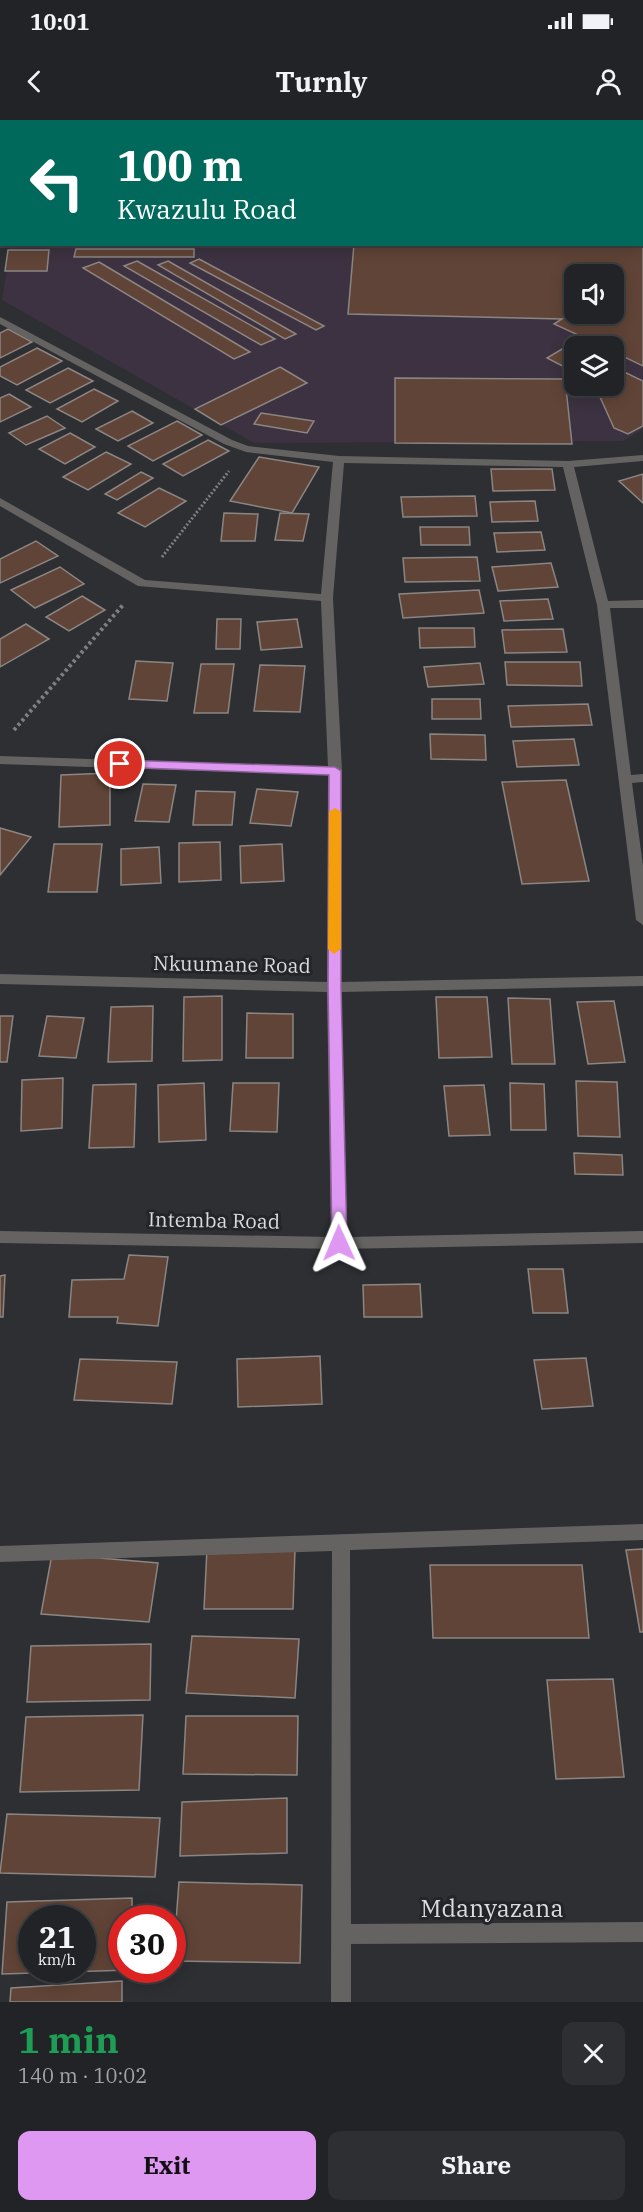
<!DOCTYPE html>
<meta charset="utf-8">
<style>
:root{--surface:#222326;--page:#2e2f32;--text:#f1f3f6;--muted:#a2a4a7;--line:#3f4043;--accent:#de98f2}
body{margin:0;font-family:"IBM Plex Serif",serif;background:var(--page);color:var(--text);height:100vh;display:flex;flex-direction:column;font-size:22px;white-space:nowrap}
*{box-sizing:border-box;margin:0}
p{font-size:20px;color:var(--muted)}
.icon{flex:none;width:33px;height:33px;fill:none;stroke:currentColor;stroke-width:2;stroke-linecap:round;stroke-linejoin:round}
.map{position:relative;height:1882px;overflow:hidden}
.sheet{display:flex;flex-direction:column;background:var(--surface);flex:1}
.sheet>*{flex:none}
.banner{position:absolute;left:0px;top:0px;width:644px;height:126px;box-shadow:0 3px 15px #0003,0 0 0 2px var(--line);background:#00695c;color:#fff;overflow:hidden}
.tools{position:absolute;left:564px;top:144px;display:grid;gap:12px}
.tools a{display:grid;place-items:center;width:60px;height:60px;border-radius:12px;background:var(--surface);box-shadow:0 3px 15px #0003,0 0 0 2px var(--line);font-size:30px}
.speed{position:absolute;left:18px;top:1785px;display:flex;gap:12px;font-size:30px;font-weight:700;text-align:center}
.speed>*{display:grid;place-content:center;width:78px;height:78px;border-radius:50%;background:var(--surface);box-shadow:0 3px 15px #0003,0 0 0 2px var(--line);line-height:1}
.speed small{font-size:15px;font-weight:400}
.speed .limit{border:9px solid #d22;background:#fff;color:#111}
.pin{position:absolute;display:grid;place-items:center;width:51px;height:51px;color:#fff;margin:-26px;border:3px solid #fff;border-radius:50%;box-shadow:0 2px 6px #0007}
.me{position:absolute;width:66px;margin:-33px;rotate:359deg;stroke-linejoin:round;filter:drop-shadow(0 0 4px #0008)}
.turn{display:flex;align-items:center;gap:21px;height:126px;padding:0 18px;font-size:27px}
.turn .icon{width:78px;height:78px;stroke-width:2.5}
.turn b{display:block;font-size:42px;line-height:51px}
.round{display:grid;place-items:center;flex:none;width:63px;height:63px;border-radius:12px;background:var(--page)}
.overview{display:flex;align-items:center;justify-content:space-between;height:102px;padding:0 18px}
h1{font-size:36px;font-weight:700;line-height:45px;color:#1e9e55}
.primary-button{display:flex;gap:12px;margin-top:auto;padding:12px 18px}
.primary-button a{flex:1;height:69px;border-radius:12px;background:var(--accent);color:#111;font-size:24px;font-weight:700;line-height:69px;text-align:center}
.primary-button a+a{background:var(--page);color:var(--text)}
.status{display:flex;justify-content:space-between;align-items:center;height:42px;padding:0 30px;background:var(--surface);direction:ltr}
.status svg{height:16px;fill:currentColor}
header{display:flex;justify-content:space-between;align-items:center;height:78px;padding:0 18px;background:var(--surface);font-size:27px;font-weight:700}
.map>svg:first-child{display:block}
</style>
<div class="status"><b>10:01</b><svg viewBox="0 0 49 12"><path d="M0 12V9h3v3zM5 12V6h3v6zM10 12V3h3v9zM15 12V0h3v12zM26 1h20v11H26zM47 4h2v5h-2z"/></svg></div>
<header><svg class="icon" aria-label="back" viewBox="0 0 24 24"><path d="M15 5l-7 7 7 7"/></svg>Turnly<svg class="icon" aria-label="person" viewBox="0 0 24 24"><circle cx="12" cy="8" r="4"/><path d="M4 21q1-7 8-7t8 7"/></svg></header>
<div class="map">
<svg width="643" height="1882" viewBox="0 0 643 1882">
<rect width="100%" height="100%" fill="#2d2f33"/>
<!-- commercial -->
<path fill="#3c3241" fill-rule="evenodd" d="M31 0H643V309L623 321 254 323 2 180 11 125 642 124V2ZM574 154H614V194H574ZM574 226H614V266H574Z"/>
<!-- building -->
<g fill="#604437" stroke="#8b8583" stroke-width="1.5" fill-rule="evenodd">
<rect x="321" y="0" width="74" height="2"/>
<path d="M643 123V246L614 232V226H602L554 204 562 199 348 194 354 124ZM574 154H614V194H574Z"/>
<path d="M76 129H194V137H74Z"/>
<path d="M8 130H49L47 151H5Z"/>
<path d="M199 139 324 206 316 210 190 143Z"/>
<path d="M137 141 275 219 261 225 124 146Z"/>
<path d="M168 141 296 214 285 219 158 145Z"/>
<path d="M99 142 250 232 234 239 83 148Z"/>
<path d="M8 209 32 222 0 238V213Z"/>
<path d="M567 226 574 229V252L547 238Z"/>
<path d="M37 228 62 241 17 265 0 256V247Z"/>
<path d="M280 247 307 263 221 305 195 289Z"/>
<path d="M614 247 643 261V306L628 314 614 308 595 266H614Z"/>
<path d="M68 248 93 261 50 283 26 270Z"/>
<path d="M395 258 565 259 572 324 395 323Z"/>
<path d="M94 269 118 281 82 302 57 289Z"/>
<path d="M9 274 31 287 0 302V278Z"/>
<path d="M132 291 153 303 118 321 96 309Z"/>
<path d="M261 293 314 301 307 313 254 304Z"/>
<path d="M47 296 65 308 26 325 9 313Z"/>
<path d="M177 301 202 315 153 341 128 326Z"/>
<path d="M70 313 95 327 65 344 39 329Z"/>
<path d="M208 320 229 331 183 356 163 344Z"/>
<path d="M106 332 131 344 88 370 63 357Z"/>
<path d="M259 337 319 347 292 393 230 381Z"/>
<path d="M491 349H552L555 370 493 371Z"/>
<path d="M141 352 153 358 117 380 105 374Z"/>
<path d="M643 354V383L619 361Z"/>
<path d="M159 368 186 381 145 407 118 393Z"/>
<path d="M475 376 477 396 403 397 401 377Z"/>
<path d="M535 381 538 401 492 402 490 382Z"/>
<path d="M224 393 258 394 255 421H221Z"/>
<path d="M280 393 309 394 303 421 275 420Z"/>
<path d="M420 407H469L470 425H421Z"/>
<path d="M541 412 545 430 497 432 494 413Z"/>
<path d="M36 421 58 436 0 463V439Z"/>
<path d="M477 437 480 461 405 462 403 438Z"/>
<path d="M551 443 558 467 498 471 492 447Z"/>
<path d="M60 447 84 464 35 488 11 470Z"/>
<path d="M479 470 484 493 403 498 399 474Z"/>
<path d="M82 476 105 490 69 511 46 497Z"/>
<path d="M548 479 553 499 504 501 500 481Z"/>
<path d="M217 499H241L240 529H216Z"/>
<path d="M297 499 302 527 261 530 257 502Z"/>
<path d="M26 504 49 519 0 547V519Z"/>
<path d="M419 508H474L475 527 420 528Z"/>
<path d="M563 509 567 532 505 533 502 510Z"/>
<path d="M136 541 173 543 167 581 129 579Z"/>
<path d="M505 542H580L582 566 507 565Z"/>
<path d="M480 543 484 564 428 567 424 547Z"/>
<path d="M201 544H234L228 593H194Z"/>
<path d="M260 545 305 546 300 592 254 591Z"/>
<path d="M432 579H480L481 599H432Z"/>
<path d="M588 584 592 605 511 607 508 586Z"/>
<path d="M430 614 485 615 486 640 431 639Z"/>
<path d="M574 619 579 645 517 647 513 621Z"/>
<path d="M110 653V705L59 707 61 655Z"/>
<path d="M566 660 589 761 522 764 502 662Z"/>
<path d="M143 664 176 665 169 702 135 701Z"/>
<path d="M257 669 298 672 291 706 250 703Z"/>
<path d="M196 671 235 672 232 705H193Z"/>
<path d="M0 708 31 717 0 755Z"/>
<path d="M220 722 221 760 179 762V723Z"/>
<path d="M54 724H102L97 772H48Z"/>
<path d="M282 724 284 761 241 763 240 726Z"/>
<path d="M159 727 161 763 121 765V729Z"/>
<path d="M222 876V940L183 941 184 877Z"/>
<path d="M436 877H487L492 937 439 938Z"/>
<path d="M508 878 550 879 555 944H512Z"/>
<path d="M614 881 625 942 588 944 577 882Z"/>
<path d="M153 886 152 941 108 942 111 887Z"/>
<path d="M247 893 293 894V938H246Z"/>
<path d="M0 896H13L7 942H0Z"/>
<path d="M47 896 84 898 76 938 39 936Z"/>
<path d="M63 958 62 1008 21 1011 22 960Z"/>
<path d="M576 961 617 962 620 1017 578 1016Z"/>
<path d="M204 963 206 1020 159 1022 158 965Z"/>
<path d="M233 963H279L277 1012 230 1011Z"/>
<path d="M510 963 544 964 546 1010H511Z"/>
<path d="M136 964 134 1027 89 1028 93 965Z"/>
<path d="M484 965 490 1015 449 1016 444 966Z"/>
<path d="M574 1033 622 1035 623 1055 575 1054Z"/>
<path d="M129 1135 168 1137 158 1206 117 1203 118 1197H69L72 1160 124 1159Z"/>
<path d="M528 1149H563L568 1193H533Z"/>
<path d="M5 1155 3 1197H0V1156Z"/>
<path d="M420 1164 422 1197H364L363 1165Z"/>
<path d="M320 1236 322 1284 238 1287 237 1239Z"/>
<path d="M586 1238 593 1286 542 1289 534 1240Z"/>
<path d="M80 1239 177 1242 172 1284 74 1280Z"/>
<path d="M207 1429H295L293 1489H204Z"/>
<path d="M643 1429V1512H640L626 1430Z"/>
<path d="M52 1434 158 1443 149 1502 41 1494Z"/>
<path d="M430 1445H582L589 1518H433Z"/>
<path d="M192 1516 299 1519 295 1578 186 1573Z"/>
<path d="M151 1524 150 1580 27 1582 31 1526Z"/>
<path d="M613 1559 624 1657 556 1659 547 1560Z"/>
<path d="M143 1595 139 1670 20 1672 26 1597Z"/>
<path d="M186 1596H298L297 1655 183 1654Z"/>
<path d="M287 1678V1733L180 1736 182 1682Z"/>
<path d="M7 1694 160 1698 155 1757 0 1753Z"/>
<path d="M179 1762 302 1765 300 1843 173 1841Z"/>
<path d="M132 1778V1798H122V1850H130L2 1854 7 1782ZM32 1798H82V1850H32Z"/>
<path d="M122 1861V1882H10L11 1868Z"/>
</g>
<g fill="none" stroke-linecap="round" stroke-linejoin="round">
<!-- path-far1 -->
<path stroke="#7e7f83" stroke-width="3" stroke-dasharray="2 2" stroke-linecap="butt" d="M162 437 229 351"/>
<!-- path -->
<path stroke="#7e7f83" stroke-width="4" stroke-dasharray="3 3" stroke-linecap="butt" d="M14 610 123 485"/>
<!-- minor -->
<g fill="#656362" fill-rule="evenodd">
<rect x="8" y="0" width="10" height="2"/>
<path d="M2 59V72H0V60Z"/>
<rect x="0" y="107" width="2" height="6"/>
<rect x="642" y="110" width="1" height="6"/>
<path d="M0 197 232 320 248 326 339 336 568 341 643 335V341L574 347 608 481 643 480V488H610L631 655 643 654V662L632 663 643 746V805L636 800 597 485 563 347 344 343 333 478 342 651 341 862 643 856V866L341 872 347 1117 643 1111V1123L339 1129 0 1123V1111L331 1117 327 872 0 864V854L327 862 328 655 0 644V636L328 647 321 481 138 466 0 386V378L145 460 321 474 333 342 246 332 224 324 0 204Z"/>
<path d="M643 1404V1420L350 1430 351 1804 643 1802V1822L351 1824V1882H331L332 1431 0 1442V1426Z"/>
</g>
</g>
<!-- route -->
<path fill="#de98f2" stroke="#90639d" stroke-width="1.5" d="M120 640 335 647 341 651V867L347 1123 344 1127H334L332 1123 328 867 329 655 115 647V642Z"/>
<!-- slow -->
<path fill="#f59e0b" d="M335 688 341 692V829L334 834 328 829 329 692Z"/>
<g text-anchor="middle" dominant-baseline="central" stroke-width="6" stroke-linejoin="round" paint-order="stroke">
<!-- street labels -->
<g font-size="20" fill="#dadbde" stroke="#232529">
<text transform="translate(232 844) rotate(1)">Nkuumane Road</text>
<text transform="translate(214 1100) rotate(1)">Intemba Road</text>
</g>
<!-- near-street labels -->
<g font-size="24" fill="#dadbde" stroke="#232529">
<text x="492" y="1788">Mdanyazana</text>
</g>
</g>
</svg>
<div class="tools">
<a><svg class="icon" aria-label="sound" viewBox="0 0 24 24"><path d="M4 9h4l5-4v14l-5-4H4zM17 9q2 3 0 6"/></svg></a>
<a><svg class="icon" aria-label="layers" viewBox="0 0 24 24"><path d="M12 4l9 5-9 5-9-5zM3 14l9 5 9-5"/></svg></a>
</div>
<div class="speed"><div>21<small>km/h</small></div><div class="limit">30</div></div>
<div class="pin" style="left:120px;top:644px;background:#d93025"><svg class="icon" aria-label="arrive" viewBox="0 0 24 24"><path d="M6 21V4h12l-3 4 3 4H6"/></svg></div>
<svg class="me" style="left:339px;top:1123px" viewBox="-20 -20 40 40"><path d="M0-17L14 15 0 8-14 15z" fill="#de98f2" stroke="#fff" stroke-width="4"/></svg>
<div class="banner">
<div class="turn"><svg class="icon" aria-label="left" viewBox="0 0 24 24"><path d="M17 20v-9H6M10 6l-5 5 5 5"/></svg><div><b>100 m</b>Kwazulu Road</div></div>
</div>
</div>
<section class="sheet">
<div class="overview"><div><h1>1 min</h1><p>140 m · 10:02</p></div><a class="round"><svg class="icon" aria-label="close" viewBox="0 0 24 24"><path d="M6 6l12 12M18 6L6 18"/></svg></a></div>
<div class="primary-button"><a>Exit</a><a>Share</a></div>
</section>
